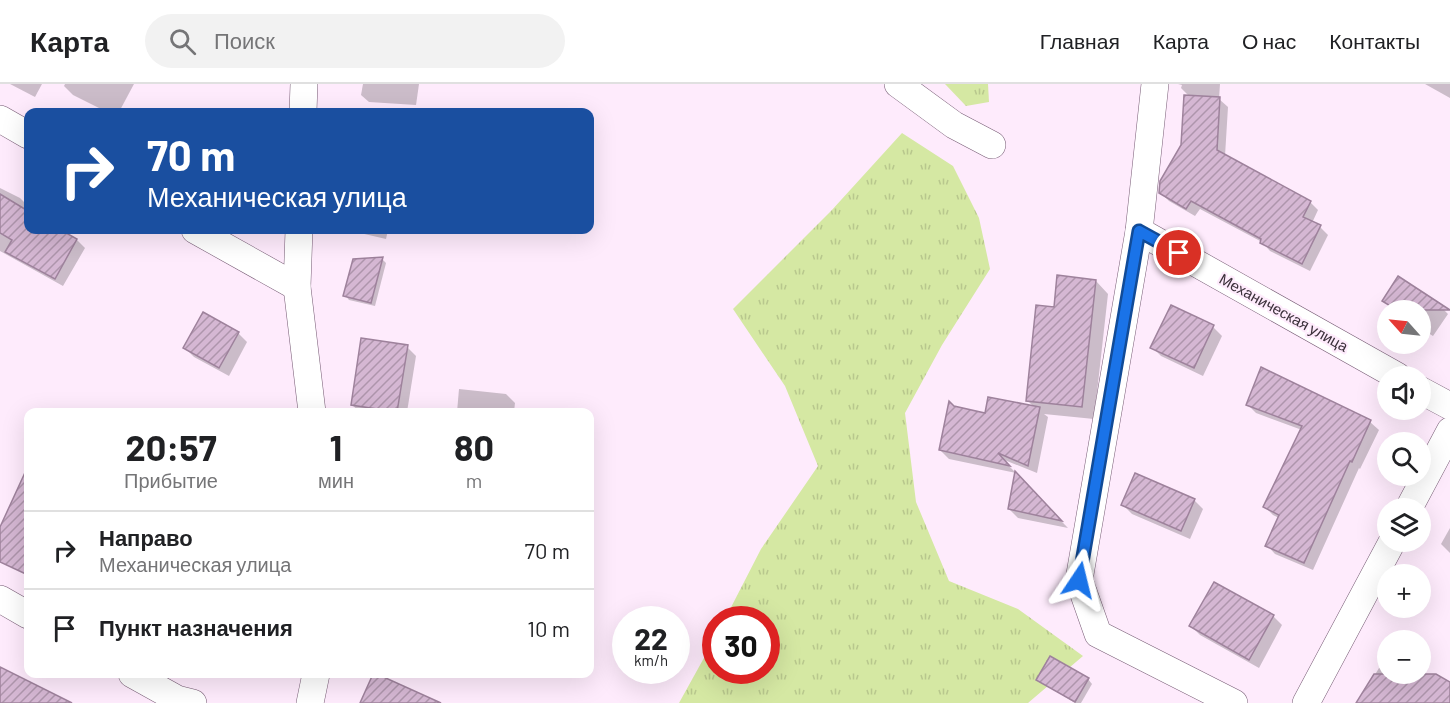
<!DOCTYPE html>
<html lang="ru">
<meta charset="utf-8">
<style>
:root{--surface:#fff;--page:#f2f2f2;--text:#202124;--muted:#757577;--line:#e0e0e0}
body{margin:0;font-family:Barlow,sans-serif;background:var(--page);color:var(--text);height:100vh;display:flex;flex-direction:column;font-size:22px;white-space:nowrap}
*{box-sizing:border-box;margin:0}
p{font-size:20px;color:var(--muted)}
.icon{flex:none;width:33px;height:33px;fill:none;stroke:currentColor;stroke-width:2;stroke-linecap:round;stroke-linejoin:round}
.map{position:relative;flex:1;overflow:hidden}
.side{position:absolute;left:24px;top:324px;width:570px;height:270px;display:flex;flex-direction:column;background:var(--surface);border-radius:12px;box-shadow:0 6px 24px #0002}
.side>*{flex:none}
.banner{position:absolute;left:24px;top:24px;width:570px;height:126px;border-radius:12px;box-shadow:0 6px 24px #0002;background:#1a4fa0;color:#fff;overflow:hidden}
.needle{width:39px;rotate:297deg}
.tools{position:absolute;left:1377px;top:216px;display:grid;gap:12px}
.tools a{display:grid;place-items:center;width:54px;height:54px;border-radius:50%;background:var(--surface);box-shadow:0 6px 24px #0002;font-size:30px}
.speed{position:absolute;left:612px;top:522px;display:flex;gap:12px;font-size:30px;font-weight:700;text-align:center}
.speed>*{display:grid;place-content:center;width:78px;height:78px;border-radius:50%;background:var(--surface);box-shadow:0 6px 24px #0002;line-height:1}
.speed small{font-size:15px;font-weight:400}
.speed .limit{border:9px solid #d22;background:#fff;color:#111}
.pin{position:absolute;display:grid;place-items:center;width:51px;height:51px;color:#fff;margin:-26px;border:3px solid #fff;border-radius:50%;box-shadow:0 2px 6px #0007}
.me{position:absolute;width:66px;margin:-33px;rotate:10deg;stroke-linejoin:round;filter:drop-shadow(0 0 4px #0008)}
.turn{display:flex;align-items:center;gap:21px;height:126px;padding:0 24px;font-size:27px}
.turn .icon{width:78px;height:78px;stroke-width:2.5}
.turn b{display:block;font-size:42px;line-height:51px}
.eta{display:flex;justify-content:space-evenly;align-items:center;height:102px;text-align:center}
.eta b{font-size:36px;font-weight:700;line-height:42px}
ul{padding:0;list-style:none}
li{display:flex;align-items:center;gap:18px;height:78px;padding:0 24px;border-top:2px solid var(--line)}
li div{flex:1}
li b{display:block;font-size:22px}
li em{font-style:normal}
header{display:flex;align-items:center;gap:36px;box-sizing:border-box;height:84px;padding:0 30px;background:var(--surface);border-bottom:2px solid var(--line)}
header strong{font-size:28px}
nav{display:flex;gap:33px;margin-inline-start:auto;font-size:21px}
.search{width:420px;height:54px;background:var(--page);display:flex;align-items:center;gap:15px;box-sizing:border-box;padding:0 21px;border-radius:33px;color:var(--muted);font-size:22px}
.map>svg:first-child{display:block}
</style>
<header>
<strong>Карта</strong>
<div class="search"><svg class="icon" aria-label="search" viewBox="0 0 24 24"><circle cx="10" cy="10" r="6"/><path d="M15 15l6 6"/></svg>Поиск</div>
<nav><a>Главная</a><a>Карта</a><a>О нас</a><a>Контакты</a></nav>
</header>
<div class="map">
<svg width="1450" height="619" viewBox="0 0 1450 619">
<defs>
<pattern id="park-tufts" width="24" height="20" patternUnits="userSpaceOnUse" patternTransform="scale(1.5)"><rect width="24" height="20" fill="#d5e8a3"/><path d="M3 7l-1-3M5 7V3M7 7l1-3M15 17l-1-3M17 17v-4M19 17l1-3" fill="none" stroke="#b8c78d"/></pattern>
<pattern id="building-hatch" width="6" height="6" patternUnits="userSpaceOnUse" patternTransform="scale(1.5)"><rect width="6" height="6" fill="#d5b7d3"/><path d="M-1 1l2-2M0 6l6-6M5 7l2-2" fill="none" stroke="#ae95ac"/></pattern>
</defs>
<rect width="100%" height="100%" fill="#feebfc"/>
<!-- park -->
<g fill="url(#park-tufts)">
<path d="M945 0H988L989 18 966 22Z"/>
<path d="M902 49 953 82 979 134 990 185 942 261 905 329 916 418 949 497 1018 525 1083 572 1028 619H679L715 554 716 586H766V536L725 535 761 465 818 382 785 302 733 225 831 127Z"/>
</g>
<!-- shadow -->
<g fill="#0003">
<path d="M10 0H42L35 13Z"/>
<path d="M65 0H134L119 28H107L73 11 64 2Z"/>
<path d="M363 0H419L416 21 369 18 361 11Z"/>
<path d="M1178 0H1220L1219 15 1228 23 1225 72 1310 118 1318 126 1312 139 1320 143 1328 151 1310 187 1270 167 1262 158 1200 125 1195 132 1169 117 1161 109 1182 61 1190 13 1181 4 1182 1Z"/>
<path d="M1425 0H1450V14Z"/>
<path d="M133 25 141 28H131Z"/>
<path d="M0 104 20 114 28 122 26 127 28 128V146H58L77 156 85 164 63 202 0 167Z"/>
<path d="M347 146H388L386 155Z"/>
<path d="M382 175 386 179 375 222 349 216 345 211Z"/>
<path d="M1096 197 1108 210 1094 335 1044 330 1048 333 1037 389 1002 375 1016 389 949 375 940 366 954 324 986 330 1035 324 1028 317 1055 225Z"/>
<path d="M1384 217 1439 221 1448 230 1433 252 1420 244V226H1394Z"/>
<path d="M1172 223 1213 243 1222 252 1203 292 1161 272 1152 263Z"/>
<path d="M238 249 247 258 229 292 194 273 185 264Z"/>
<path d="M407 263 416 272 407 328H360L352 321Z"/>
<path d="M1262 285 1370 338 1379 346 1360 385 1359 384 1313 486 1275 470 1267 461 1279 434 1273 431 1265 423 1302 346 1256 329 1248 321Z"/>
<path d="M459 305 506 310 515 319 514 328H457Z"/>
<path d="M1016 390 1068 444 1018 434 1009 425Z"/>
<path d="M1194 416 1203 425 1190 455 1132 430 1123 421Z"/>
<path d="M1450 444V469L1441 460Z"/>
<path d="M1273 532 1282 541 1259 584 1200 551 1191 542Z"/>
<path d="M1385 574 1388 575V590H1412L1440 606 1450 599V619H1358Z"/>
<path d="M1088 595 1092 600 1081 619H1075L1038 596Z"/>
</g>
<!-- building -->
<g fill="url(#building-hatch)" stroke="#9e829c" stroke-width="1.5">
<path d="M1184 11 1220 13 1217 66 1311 117 1303 133 1321 141 1302 180 1260 159 1261 155 1191 117 1186 125 1159 109 1160 97 1181 61Z"/>
<path d="M0 110 28 127V146H61L77 155 55 195 5 168 12 156 0 149Z"/>
<path d="M383 173 371 219 343 212 353 175Z"/>
<path d="M1057 191 1096 196 1082 323 1026 317 1036 221 1054 223Z"/>
<path d="M1398 192 1450 226H1397L1382 217Z"/>
<path d="M1171 221 1214 241 1194 284 1150 264Z"/>
<path d="M203 228 239 248 219 284 183 264Z"/>
<path d="M361 254 408 261 397 328 351 321Z"/>
<path d="M1261 283 1371 336 1352 378 1350 377 1304 479 1265 462 1279 431 1263 423 1302 342 1246 321Z"/>
<path d="M988 313 1040 323 1028 382 998 369 1010 382 939 366 949 317 954 322 985 329Z"/>
<path d="M28 382V491L0 478V443Z"/>
<path d="M1015 387 1062 437 1008 425Z"/>
<path d="M1135 389 1195 415 1181 447 1121 421Z"/>
<path d="M1214 498 1274 531 1249 576 1189 542Z"/>
<path d="M1050 572 1089 594 1075 618 1036 596Z"/>
<path d="M0 583 72 619H0Z"/>
<path d="M373 590H377L441 619H360Z"/>
<path d="M1374 590H1436L1450 598V619H1356Z"/>
</g>
<g fill="none" stroke-linecap="round" stroke-linejoin="round">
<!-- street casing -->
<g stroke="#775c75" stroke-width="28">
<g id="street">
<path d="M898 0 954 41 992 61"/>
<path d="M1155 0 1139 147 1079 496 1098 550 1234 619"/>
<path d="M303 28 304 0"/>
<path d="M0 35 28 51"/>
<path d="M195 146 297 203"/>
<path d="M299 146 297 203 312 328"/>
<path d="M1139 147 1397 292"/>
<path d="M1420 306 1450 322"/>
<path d="M1409 424 1450 347"/>
<path d="M0 515 28 531"/>
<path d="M132 590 177 615 193 619"/>
<path d="M310 619 316 590"/>
<path d="M1306 619 1392 458"/>
</g>
</g>
<!-- street -->
<use href="#street" stroke="#fff" stroke-width="27"/>
</g>
<g fill="none" stroke-linecap="round" stroke-linejoin="round">
<!-- route casing -->
<g stroke="#114b97" stroke-width="15">
<path id="route" d="M1079 496 1139 147 1179 169"/>
</g>
<!-- route -->
<use href="#route" stroke="#1a73e8" stroke-width="10"/>
</g>
<g text-anchor="middle" dominant-baseline="central" stroke-width="4.5" stroke-linejoin="round" paint-order="stroke">
<!-- street labels -->
<g font-size="15" fill="#3b303a" stroke="#feebfc">
<text transform="translate(1284 228) rotate(29)">Механическая улица</text>
</g>
</g>
</svg>
<div class="tools">
<a><svg class="needle" viewBox="-14 -14 28 28"><path d="M0-13l5 13h-10z" fill="#e53935"/><path d="M0 13l5-13h-10z" fill="#757577"/></svg></a>
<a><svg class="icon" aria-label="sound" viewBox="0 0 24 24"><path d="M4 9h4l5-4v14l-5-4H4zM17 9q2 3 0 6"/></svg></a>
<a><svg class="icon" aria-label="search" viewBox="0 0 24 24"><circle cx="10" cy="10" r="6"/><path d="M15 15l6 6"/></svg></a>
<a><svg class="icon" aria-label="layers" viewBox="0 0 24 24"><path d="M12 4l9 5-9 5-9-5zM3 14l9 5 9-5"/></svg></a>
<a>+</a>
<a>−</a>
</div>
<div class="speed"><div>22<small>km/h</small></div><div class="limit">30</div></div>
<div class="pin" style="left:1179px;top:169px;background:#d93025"><svg class="icon" aria-label="arrive" viewBox="0 0 24 24"><path d="M6 21V4h12l-3 4 3 4H6"/></svg></div>
<svg class="me" style="left:1079px;top:496px" viewBox="-20 -20 40 40"><path d="M0-17L14 15 0 8-14 15z" fill="#1a73e8" stroke="#fff" stroke-width="4"/></svg>
<div class="banner">
<div class="turn"><svg class="icon" aria-label="right" viewBox="0 0 24 24"><path d="M7 20v-9h11M14 6l5 5-5 5"/></svg><div><b>70 m</b>Механическая улица</div></div>
</div>
<section class="side">
<div class="eta">
<div><b>20:57</b><p>Прибытие</p></div>
<div><b>1</b><p>мин</p></div>
<div><b>80</b><p>m</p></div>
</div>
<ul>
<li><svg class="icon" aria-label="right" viewBox="0 0 24 24"><path d="M7 20v-9h11M14 6l5 5-5 5"/></svg><div><b>Направо</b><p>Механическая улица</p></div><em>70 m</em></li>
<li><svg class="icon" aria-label="arrive" viewBox="0 0 24 24"><path d="M6 21V4h12l-3 4 3 4H6"/></svg><div><b>Пункт назначения</b></div><em>10 m</em></li>
</ul>
</section>
</div>
